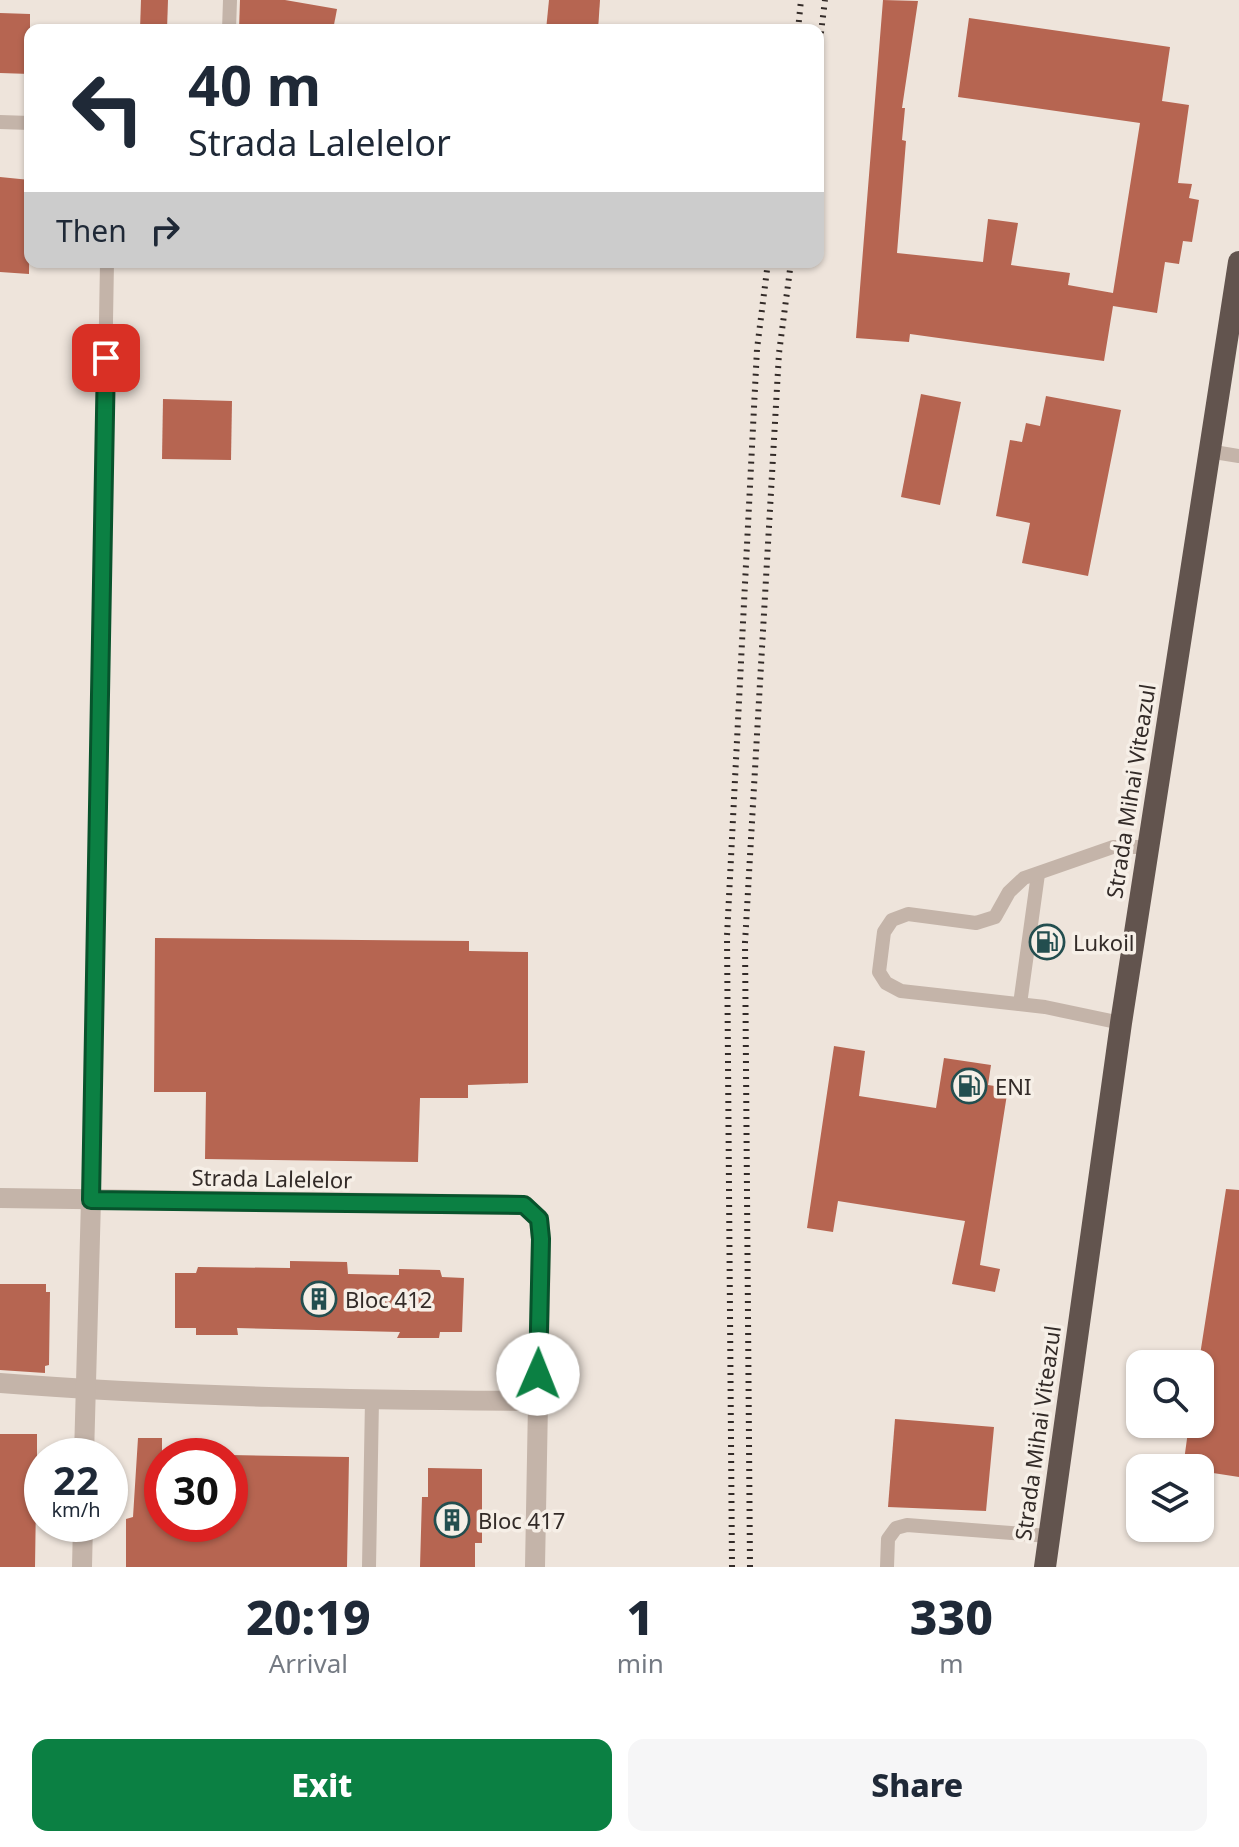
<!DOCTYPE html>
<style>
:root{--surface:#fff;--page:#f6f6f7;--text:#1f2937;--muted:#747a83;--accent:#0b8043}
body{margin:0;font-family:"Noto Sans",sans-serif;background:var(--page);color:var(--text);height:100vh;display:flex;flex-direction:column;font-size:30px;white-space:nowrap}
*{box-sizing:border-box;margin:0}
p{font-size:26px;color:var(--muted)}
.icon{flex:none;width:44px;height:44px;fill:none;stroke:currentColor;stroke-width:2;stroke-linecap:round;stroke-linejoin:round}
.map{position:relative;height:1567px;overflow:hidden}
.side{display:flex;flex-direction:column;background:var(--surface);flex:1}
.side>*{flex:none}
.top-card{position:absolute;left:24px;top:24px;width:800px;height:244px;border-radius:16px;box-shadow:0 2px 6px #0004;background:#fff;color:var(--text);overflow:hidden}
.tools{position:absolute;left:1126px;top:1350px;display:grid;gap:16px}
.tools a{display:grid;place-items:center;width:88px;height:88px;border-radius:16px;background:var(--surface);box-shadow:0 2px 6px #0004;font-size:40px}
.speed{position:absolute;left:24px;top:1438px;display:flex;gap:16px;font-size:40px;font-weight:700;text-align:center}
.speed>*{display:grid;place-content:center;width:104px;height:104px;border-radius:50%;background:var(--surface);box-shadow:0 2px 6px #0004;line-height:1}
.speed small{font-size:20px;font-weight:400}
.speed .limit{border:12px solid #d22;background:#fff;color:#111}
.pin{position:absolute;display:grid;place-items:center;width:68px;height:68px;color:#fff;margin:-34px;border-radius:16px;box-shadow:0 4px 12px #0006}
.me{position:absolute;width:88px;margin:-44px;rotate:1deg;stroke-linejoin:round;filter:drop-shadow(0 0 6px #0008)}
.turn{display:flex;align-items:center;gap:28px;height:168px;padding:0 32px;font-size:36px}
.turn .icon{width:104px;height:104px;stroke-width:2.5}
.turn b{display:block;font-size:56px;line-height:68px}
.then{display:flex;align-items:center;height:76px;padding:0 32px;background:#0003;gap:16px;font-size:30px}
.eta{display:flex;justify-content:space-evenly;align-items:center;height:136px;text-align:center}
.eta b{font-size:48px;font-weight:800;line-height:56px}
.button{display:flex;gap:16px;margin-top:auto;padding:16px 32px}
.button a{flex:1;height:92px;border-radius:16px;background:var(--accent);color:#fff;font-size:32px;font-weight:800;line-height:92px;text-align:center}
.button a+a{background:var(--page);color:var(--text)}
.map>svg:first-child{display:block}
</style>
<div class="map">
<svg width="1239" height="1567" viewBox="0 0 1239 1567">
<rect width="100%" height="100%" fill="#eee4db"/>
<!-- building -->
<g fill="#b66551">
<path d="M141 0H168L167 30H140Z"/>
<path d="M240 0H285L337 9 333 30H239Z"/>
<path d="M549 0H600L598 30H546Z"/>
<path d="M883 0 918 1 902 108H905L902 140 906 141 897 253 983 262 988 219 1018 223 1011 265 1070 273 1068 285 1113 293 1140 123 958 97 969 18 1170 47 1162 101 1189 105 1178 183 1192 184 1189 198 1199 200 1192 242 1183 241 1179 264 1165 262 1157 313 1113 306 1104 361 910 334 909 342 856 338Z"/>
<path d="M0 13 30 14V74L0 73Z"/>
<path d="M0 177 30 180 29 274 0 272Z"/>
<path d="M921 394 961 402 940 505 901 497Z"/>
<path d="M1046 396 1121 410 1088 576 1022 563 1030 523 996 516 1010 440 1022 442 1026 423 1040 426Z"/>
<path d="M163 399 232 401 231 460 162 459Z"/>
<path d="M155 938 469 941V951L528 952V1083L468 1085V1098H420L418 1162 205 1159 206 1092H154Z"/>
<path d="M834 1046 865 1051 859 1096 936 1108 944 1058 991 1065 988 1085 1008 1088 980 1265 1000 1269 995 1292 952 1284 965 1221 838 1201 833 1232 807 1228Z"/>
<path d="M1226 1189 1239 1190V1477L1200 1471V1468H1183L1189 1424H1200V1355Z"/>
<path d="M290 1261 347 1262 348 1274 399 1275V1269L440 1270 442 1277 464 1278 462 1332H440L439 1338H397L400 1332 237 1328 238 1335H196V1328H175V1273H196L198 1267 290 1268Z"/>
<path d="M0 1284H46V1292H50L49 1365 45 1366V1373L0 1370Z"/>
<path d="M895 1419 994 1427 986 1511 888 1507Z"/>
<path d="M0 1434H37V1456H42V1500H36L35 1567H0Z"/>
<path d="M138 1438H162V1524H230V1455L349 1457 347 1567H126V1519L133 1517Z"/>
<path d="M428 1468 482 1469V1543H475V1567H420L422 1497H428Z"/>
</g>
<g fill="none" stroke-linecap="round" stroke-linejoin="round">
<!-- service -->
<g stroke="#c4b4a9" stroke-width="14">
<path d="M229 30 230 0"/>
<path d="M0 122 30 123"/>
<path d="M1208 451 1239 456"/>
<path d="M1020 1004 1038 874"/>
<path d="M1121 1023 1045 1007 901 991 886 983 879 972 884 932 892 920 908 914 976 923 995 917 1009 892 1024 878 1113 847H1149"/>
<path d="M91 1200 107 262"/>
<path d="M369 1567 372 1400"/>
<path d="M887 1567 888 1539 896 1528 907 1525 1049 1536"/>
</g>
<!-- minor -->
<g stroke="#c4b4a9" stroke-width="20">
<path d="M0 1198 524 1205 539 1219 541 1239 535 1567"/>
<path d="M0 1383C179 1397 358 1400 538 1401"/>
<path d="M84 1456 91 1200"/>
<path d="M82 1567 83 1524"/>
</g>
<!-- trunk -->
<path stroke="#62544e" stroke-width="22" d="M1045 1567 1121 1023 1239 262"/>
<!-- rail -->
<g stroke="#332b28" stroke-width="6" stroke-dasharray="2 6" stroke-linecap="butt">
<path d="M798 30 801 0"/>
<path d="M818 57 825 0"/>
<path d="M732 1567 727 936 757 349 768 262"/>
<path d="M750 1567 745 943 779 353 791 262"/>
</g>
</g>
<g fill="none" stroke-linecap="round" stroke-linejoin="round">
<!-- route casing -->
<g stroke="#07532c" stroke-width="20">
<path id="route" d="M106 358 91 1200 524 1205 539 1219 541 1239 538 1374"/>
</g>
<!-- route -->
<use href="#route" stroke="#0b8043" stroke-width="14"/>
</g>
<!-- icons -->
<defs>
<g id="fuel-ring" transform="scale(1.8)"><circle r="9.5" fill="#f6efe7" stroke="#234e4f" stroke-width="1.5"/><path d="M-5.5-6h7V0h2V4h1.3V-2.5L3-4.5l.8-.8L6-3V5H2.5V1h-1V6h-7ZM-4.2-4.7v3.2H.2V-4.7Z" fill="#234e4f"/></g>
<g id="building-ring" transform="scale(1.8)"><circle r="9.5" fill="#f6efe7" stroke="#234e4f" stroke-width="1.5"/><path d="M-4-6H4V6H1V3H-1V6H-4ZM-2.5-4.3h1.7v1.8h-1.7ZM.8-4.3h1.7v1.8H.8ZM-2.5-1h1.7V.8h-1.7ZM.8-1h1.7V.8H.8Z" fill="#234e4f"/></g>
</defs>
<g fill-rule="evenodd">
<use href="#fuel-ring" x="1047" y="942"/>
<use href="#fuel-ring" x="969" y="1086"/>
<use href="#building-ring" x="319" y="1299"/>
<use href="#building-ring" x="452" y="1520"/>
</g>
<g text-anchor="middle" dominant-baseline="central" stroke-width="7" stroke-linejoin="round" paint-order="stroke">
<!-- street labels -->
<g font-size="22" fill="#332b28" stroke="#f6efe7">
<text transform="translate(1130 791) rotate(-81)">Strada Mihai Viteazul</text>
<text transform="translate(272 1178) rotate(1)">Strada Lalelelor</text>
<text transform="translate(1037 1433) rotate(-82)">Strada Mihai Viteazul</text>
</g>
<!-- poi labels -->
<g font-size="22" fill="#332b28" stroke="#f6efe7" text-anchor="start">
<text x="1073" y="942">Lukoil</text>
<text x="995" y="1086">ENI</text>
<text x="345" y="1299">Bloc 412</text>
<text x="478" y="1520">Bloc 417</text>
</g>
</g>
</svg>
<div class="tools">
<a><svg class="icon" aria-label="search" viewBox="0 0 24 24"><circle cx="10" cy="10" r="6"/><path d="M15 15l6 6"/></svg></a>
<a><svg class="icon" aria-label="layers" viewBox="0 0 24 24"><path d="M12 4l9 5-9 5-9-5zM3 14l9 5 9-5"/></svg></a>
</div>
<div class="speed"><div>22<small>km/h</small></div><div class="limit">30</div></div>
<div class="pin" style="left:106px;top:358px;background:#d93025"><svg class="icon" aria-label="arrive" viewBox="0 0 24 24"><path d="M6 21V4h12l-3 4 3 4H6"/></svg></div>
<svg class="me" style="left:538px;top:1374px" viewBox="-20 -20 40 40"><circle r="19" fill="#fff"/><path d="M0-13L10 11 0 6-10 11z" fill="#0b8043"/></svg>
<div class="top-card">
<div class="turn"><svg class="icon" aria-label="left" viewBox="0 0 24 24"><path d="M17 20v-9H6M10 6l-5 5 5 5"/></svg><div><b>40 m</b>Strada Lalelelor</div></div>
<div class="then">Then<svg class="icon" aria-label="right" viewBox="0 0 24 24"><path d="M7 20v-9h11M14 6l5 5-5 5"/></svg></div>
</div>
</div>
<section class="side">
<div class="eta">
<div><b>20:19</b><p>Arrival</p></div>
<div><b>1</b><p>min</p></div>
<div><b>330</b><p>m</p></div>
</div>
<div class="button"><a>Exit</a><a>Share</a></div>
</section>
